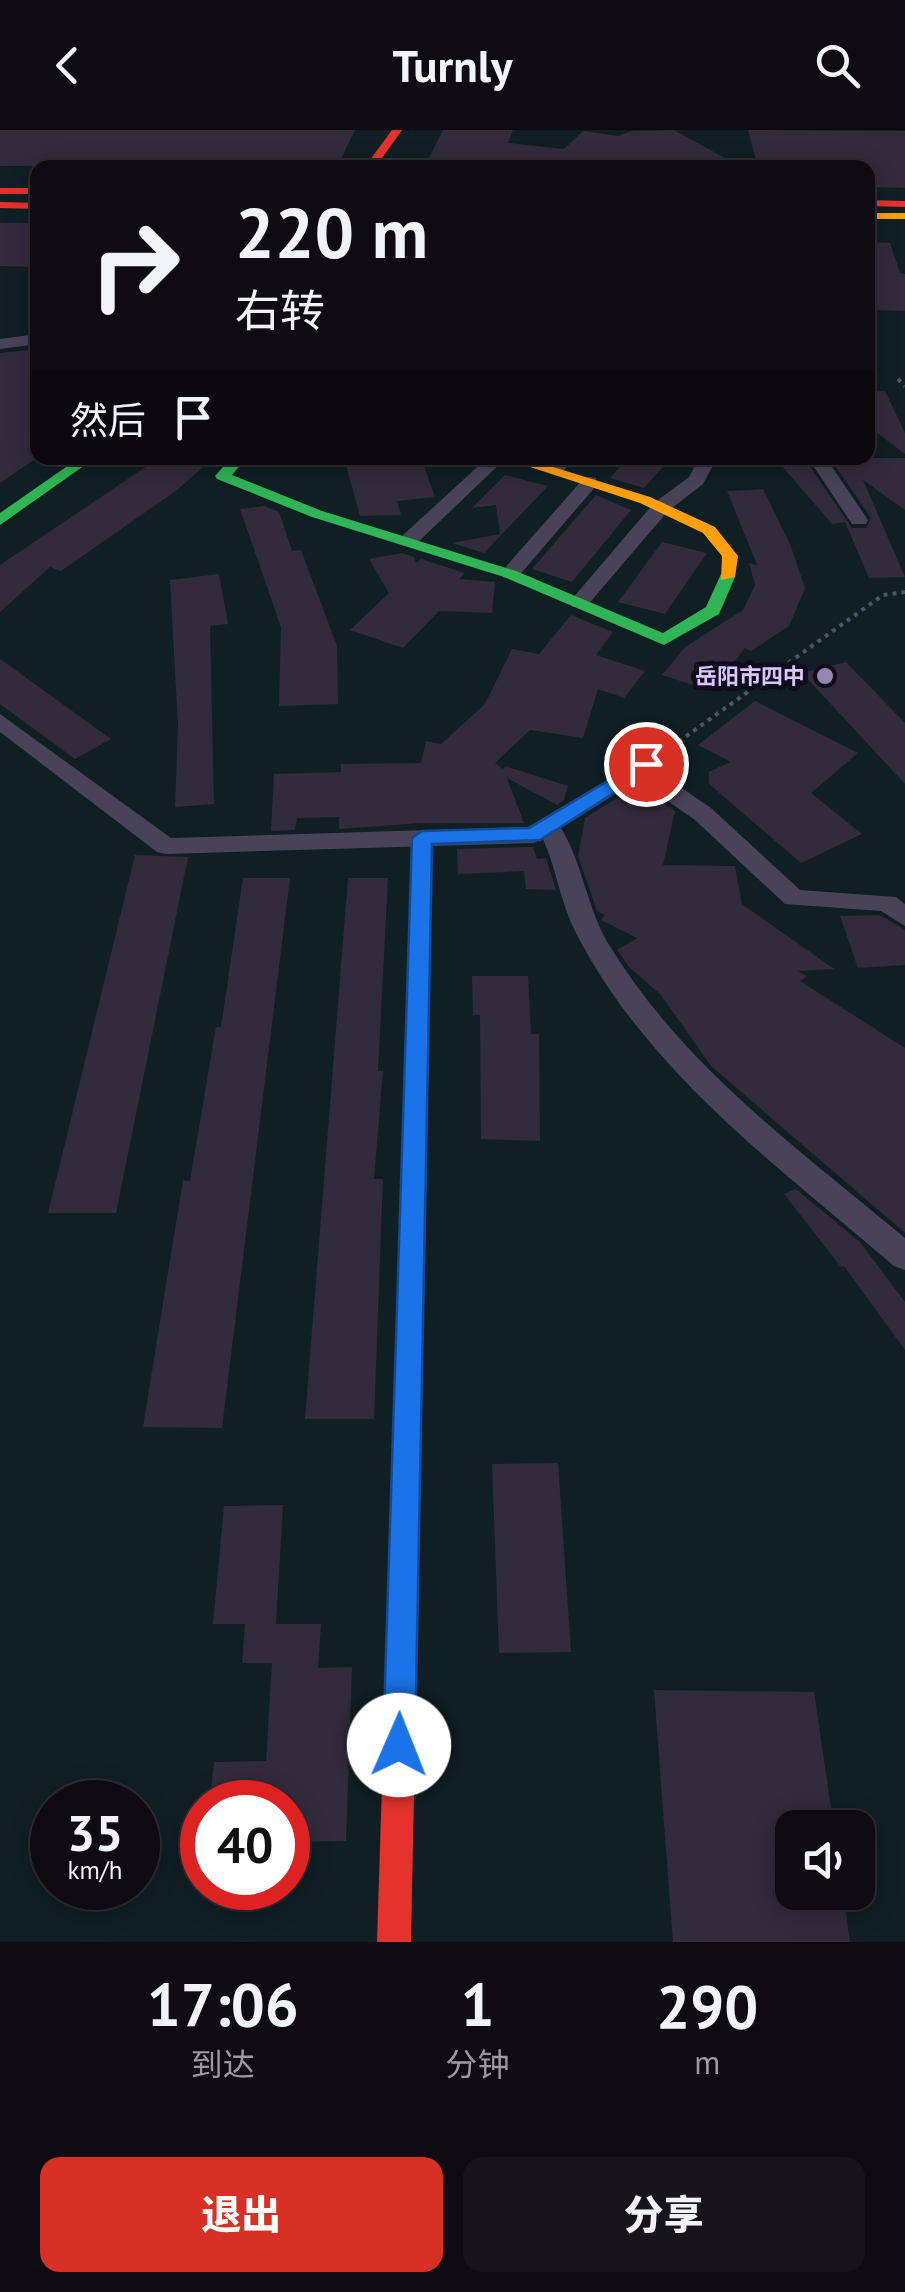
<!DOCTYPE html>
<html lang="zh">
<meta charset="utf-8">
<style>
:root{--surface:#0e0b12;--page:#17141b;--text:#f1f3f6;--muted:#9b9b9f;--line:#2e2b32;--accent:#d93025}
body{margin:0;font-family:"PT Sans","Noto Sans SC",sans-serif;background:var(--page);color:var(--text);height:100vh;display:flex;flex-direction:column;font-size:38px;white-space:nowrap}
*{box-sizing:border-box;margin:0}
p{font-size:32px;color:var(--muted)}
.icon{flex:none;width:55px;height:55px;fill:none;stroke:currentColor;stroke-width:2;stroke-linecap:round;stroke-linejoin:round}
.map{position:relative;height:1812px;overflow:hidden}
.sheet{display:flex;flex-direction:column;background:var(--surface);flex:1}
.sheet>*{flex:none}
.banner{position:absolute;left:30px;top:30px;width:845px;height:305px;border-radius:20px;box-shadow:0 5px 25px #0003,0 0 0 2px var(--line);background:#0e0b12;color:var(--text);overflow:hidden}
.tools{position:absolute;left:775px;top:1680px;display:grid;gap:20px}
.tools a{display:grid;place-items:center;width:100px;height:100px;border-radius:20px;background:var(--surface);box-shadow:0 5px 25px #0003,0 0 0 2px var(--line);font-size:50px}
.speed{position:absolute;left:30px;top:1650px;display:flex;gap:20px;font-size:50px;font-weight:700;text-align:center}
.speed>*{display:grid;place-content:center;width:130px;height:130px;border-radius:50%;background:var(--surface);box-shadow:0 5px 25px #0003,0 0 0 2px var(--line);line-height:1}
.speed small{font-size:25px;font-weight:400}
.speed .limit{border:15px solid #d22;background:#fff;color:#111}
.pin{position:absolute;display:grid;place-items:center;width:85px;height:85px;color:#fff;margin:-42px;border:5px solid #fff;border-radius:50%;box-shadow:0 2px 10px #0007}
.me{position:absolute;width:110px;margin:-55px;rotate:1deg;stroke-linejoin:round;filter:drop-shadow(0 0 8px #0008)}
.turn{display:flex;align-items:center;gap:35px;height:210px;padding:0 40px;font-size:45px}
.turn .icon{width:130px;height:130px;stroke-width:2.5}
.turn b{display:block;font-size:70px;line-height:85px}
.then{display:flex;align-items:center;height:95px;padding:0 40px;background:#0003;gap:20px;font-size:38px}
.eta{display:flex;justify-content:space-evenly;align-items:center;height:170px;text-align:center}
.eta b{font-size:60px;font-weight:800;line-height:70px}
.action{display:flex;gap:20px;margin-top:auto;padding:20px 40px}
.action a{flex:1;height:115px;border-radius:20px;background:var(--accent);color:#fff;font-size:40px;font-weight:800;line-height:115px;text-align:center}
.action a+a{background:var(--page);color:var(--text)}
header{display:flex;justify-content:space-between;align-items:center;height:130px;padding:0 40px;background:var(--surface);font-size:45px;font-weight:800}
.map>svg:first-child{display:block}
</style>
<header><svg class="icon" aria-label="back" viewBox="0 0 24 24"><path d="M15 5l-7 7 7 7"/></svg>Turnly<svg class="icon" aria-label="search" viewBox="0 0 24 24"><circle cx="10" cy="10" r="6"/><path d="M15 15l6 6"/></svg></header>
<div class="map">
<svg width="905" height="1812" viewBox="0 0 905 1812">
<rect width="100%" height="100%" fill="#130f18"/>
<!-- green -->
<path fill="#0f1f24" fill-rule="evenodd" d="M0 0H905V1812H0ZM38 38H868V328H38ZM52 1672H138V1758H52ZM202 1672H288V1758H202ZM792 1698H858V1762H792Z"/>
<!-- building -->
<g fill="#322b3c">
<path d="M0 0H355L341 29 305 38 0 36Z"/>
<path d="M443 0H513L508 13 564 19 583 1 618 6 631 1 674 0 743 38H424Z"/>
<path d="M748 0 905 1V58L873 57 868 38H758Z"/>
<path d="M0 93H38V137L0 136Z"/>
<path d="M868 112 890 113 900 143 905 144V181L868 180Z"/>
<path d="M38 219V327L0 353V223Z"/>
<path d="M885 261 905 303V324L868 296V262Z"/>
<path d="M159 328H213L177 360 61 441 50 437 0 482V435Z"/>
<path d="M344 328H421L435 367 397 371 401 385 360 386Z"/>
<path d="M628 328H671L644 358 610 348Z"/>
<path d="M775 328H804L852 398H866L871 388 830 328H905V380L863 350 905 447 869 448 845 392 832 394Z"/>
<path d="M505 345 548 356 484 423 452 413 500 404 496 375 472 378Z"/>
<path d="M763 359 790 414 805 458 789 496 751 521 745 518 736 530 696 556 662 545 685 517 743 480 755 455 749 433 757 435 727 361Z"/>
<path d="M596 365 631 380 572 452 532 439Z"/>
<path d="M264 376 279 382 292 421 301 420 337 516 338 574 279 576 281 497 240 379Z"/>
<path d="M662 412 707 423 665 484 618 472Z"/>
<path d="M402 423 414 427 416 433 421 429 465 443 459 449 495 452 492 483 439 481 403 518 350 500 389 463 369 429Z"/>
<path d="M219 444 228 494 210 496 214 674 175 677 178 596 170 450Z"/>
<path d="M571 485 613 502 596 525 645 541 624 568 598 559 583 608 530 600 495 633 503 639 505 636 568 656 564 670 557 675 507 648 524 693H421L339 699V687L297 688 295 700 271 701 274 644 341 642V634L421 633 426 611 441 614 485 574 512 519 539 524Z"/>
<path d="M0 529 111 609 75 629 0 574Z"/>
<path d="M846 532 905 593V654L802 543Z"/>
<path d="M755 571 858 623 811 663 862 704 801 733 709 654V642L731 632 698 615Z"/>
<path d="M638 655 675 681 663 735 735 736 742 774 834 839 798 841 807 846 800 851 905 918V1103L711 936 661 865 629 837 617 820 637 808 601 790 605 785 597 781 578 726 585 688Z"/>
<path d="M533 717 537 729 546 728 556 760 526 759 524 741 458 744 457 719Z"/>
<path d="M135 725 188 727 116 1083H48Z"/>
<path d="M243 748H290L222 1298 143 1297 183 1050 190 1051 216 897H221Z"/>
<path d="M348 748H388L378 941H383L374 1049H383L374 1289H305Z"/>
<path d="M880 785 905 800V835L858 838 840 786Z"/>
<path d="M472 846H528L531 904H539L540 1011 481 1009 480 885H473Z"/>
<path d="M796 1059 860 1112 905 1172V1220L844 1136 841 1137 784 1064Z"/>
<path d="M558 1333 571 1522 499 1523 492 1334Z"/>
<path d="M283 1375 276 1494H321L318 1538 352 1537 346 1711 288 1712V1672H210L214 1632 266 1631 272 1533H242L245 1494H213L224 1376Z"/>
<path d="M654 1560 814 1562 834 1698H792V1762H843L850 1812H673Z"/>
</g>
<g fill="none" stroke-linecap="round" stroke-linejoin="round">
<!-- path -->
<g stroke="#4d5667" stroke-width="4" stroke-dasharray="4 5" stroke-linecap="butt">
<path d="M898 249 905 256"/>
<path d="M664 622 883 465 905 462"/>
</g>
<!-- street -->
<g fill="#494359" fill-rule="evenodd">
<path d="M38 204V214L0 219V209Z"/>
<path d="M487 328H506L415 415H401V407Z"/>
<path d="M556 328H574L561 344 555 345 546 340Z"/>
<path d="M699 328H717L703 354 668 381 586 477H572V469L654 373 689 347Z"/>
<path d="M808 328H826L868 390 866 394H852Z"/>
<path d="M590 347 596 348V356L517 448H503V440L584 348Z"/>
<path d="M0 584 171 708 528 697 646 627 657 634 654 639 711 678 800 760 896 767 905 774V796L881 781 785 774 695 690 638 650 561 698C584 736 587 781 611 818 685 938 799 1019 905 1108V1140L894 1136C778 1036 648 943 576 803 560 773 557 740 543 709L533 713 166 724 157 722 0 602Z"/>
</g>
<!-- fast -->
<g fill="#30b455" fill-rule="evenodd">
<path d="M79 328H95L0 395V383Z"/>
<path d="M231 328H246L232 345 322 381 516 441 663 503 706 477 721 444 735 447 719 484 664 515 504 447 312 387 217 349 215 346Z"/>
<path d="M422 701 432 708 425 1120 421 1128 412 1131 403 1128 399 1120 412 708Z"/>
</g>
<!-- slow -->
<g fill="#ff9f0a" fill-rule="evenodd">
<rect x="868" y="83" width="37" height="6"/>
<path d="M503 328H524L650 367 715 397 738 426 735 447 721 450 722 426 703 403 640 373Z"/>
</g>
<!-- jam -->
<g fill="#e5322d" fill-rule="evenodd">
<path d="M392 0H402L375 38H364Z"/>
<rect x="0" y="58" width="38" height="6"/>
<path d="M868 70 905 71V77L868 76Z"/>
<path d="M0 72 38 73V79L0 78Z"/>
<path d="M412 1109 421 1112 425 1120 411 1812H377L399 1120 403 1112Z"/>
</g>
</g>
<!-- route -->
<path fill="#1a73e8" stroke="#114b97" stroke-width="2.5" d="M646 628 653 630V638L540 710 432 714 415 1615 410 1626 399 1631 388 1626 383 1615 412 708 422 701 529 698Z"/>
<!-- markers -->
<circle fill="#9486ae" stroke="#120b1c" stroke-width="4" cx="825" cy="546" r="10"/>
<g text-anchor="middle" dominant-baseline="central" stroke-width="10" stroke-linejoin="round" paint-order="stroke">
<!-- far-poi labels -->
<g font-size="22" font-weight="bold" fill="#d9c6ff" stroke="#120b1c" text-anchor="end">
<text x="805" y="546">岳阳市四中</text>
</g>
</g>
</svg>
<div class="tools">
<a><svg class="icon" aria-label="sound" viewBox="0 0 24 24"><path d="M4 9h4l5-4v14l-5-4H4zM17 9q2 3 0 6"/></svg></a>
</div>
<div class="speed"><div>35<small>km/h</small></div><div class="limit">40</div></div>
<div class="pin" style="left:646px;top:634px;background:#d93025"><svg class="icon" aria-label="arrive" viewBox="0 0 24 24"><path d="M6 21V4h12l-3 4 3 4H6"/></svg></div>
<svg class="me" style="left:399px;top:1615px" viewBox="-20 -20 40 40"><circle r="19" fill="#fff"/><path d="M0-13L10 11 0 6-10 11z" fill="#1a73e8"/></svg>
<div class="banner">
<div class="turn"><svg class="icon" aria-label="right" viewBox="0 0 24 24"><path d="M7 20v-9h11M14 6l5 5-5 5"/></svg><div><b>220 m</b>右转</div></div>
<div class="then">然后<svg class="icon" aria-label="arrive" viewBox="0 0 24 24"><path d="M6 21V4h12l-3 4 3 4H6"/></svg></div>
</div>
</div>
<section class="sheet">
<div class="eta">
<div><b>17:06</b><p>到达</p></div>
<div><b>1</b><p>分钟</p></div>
<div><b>290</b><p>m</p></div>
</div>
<div class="action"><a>退出</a><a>分享</a></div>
</section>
